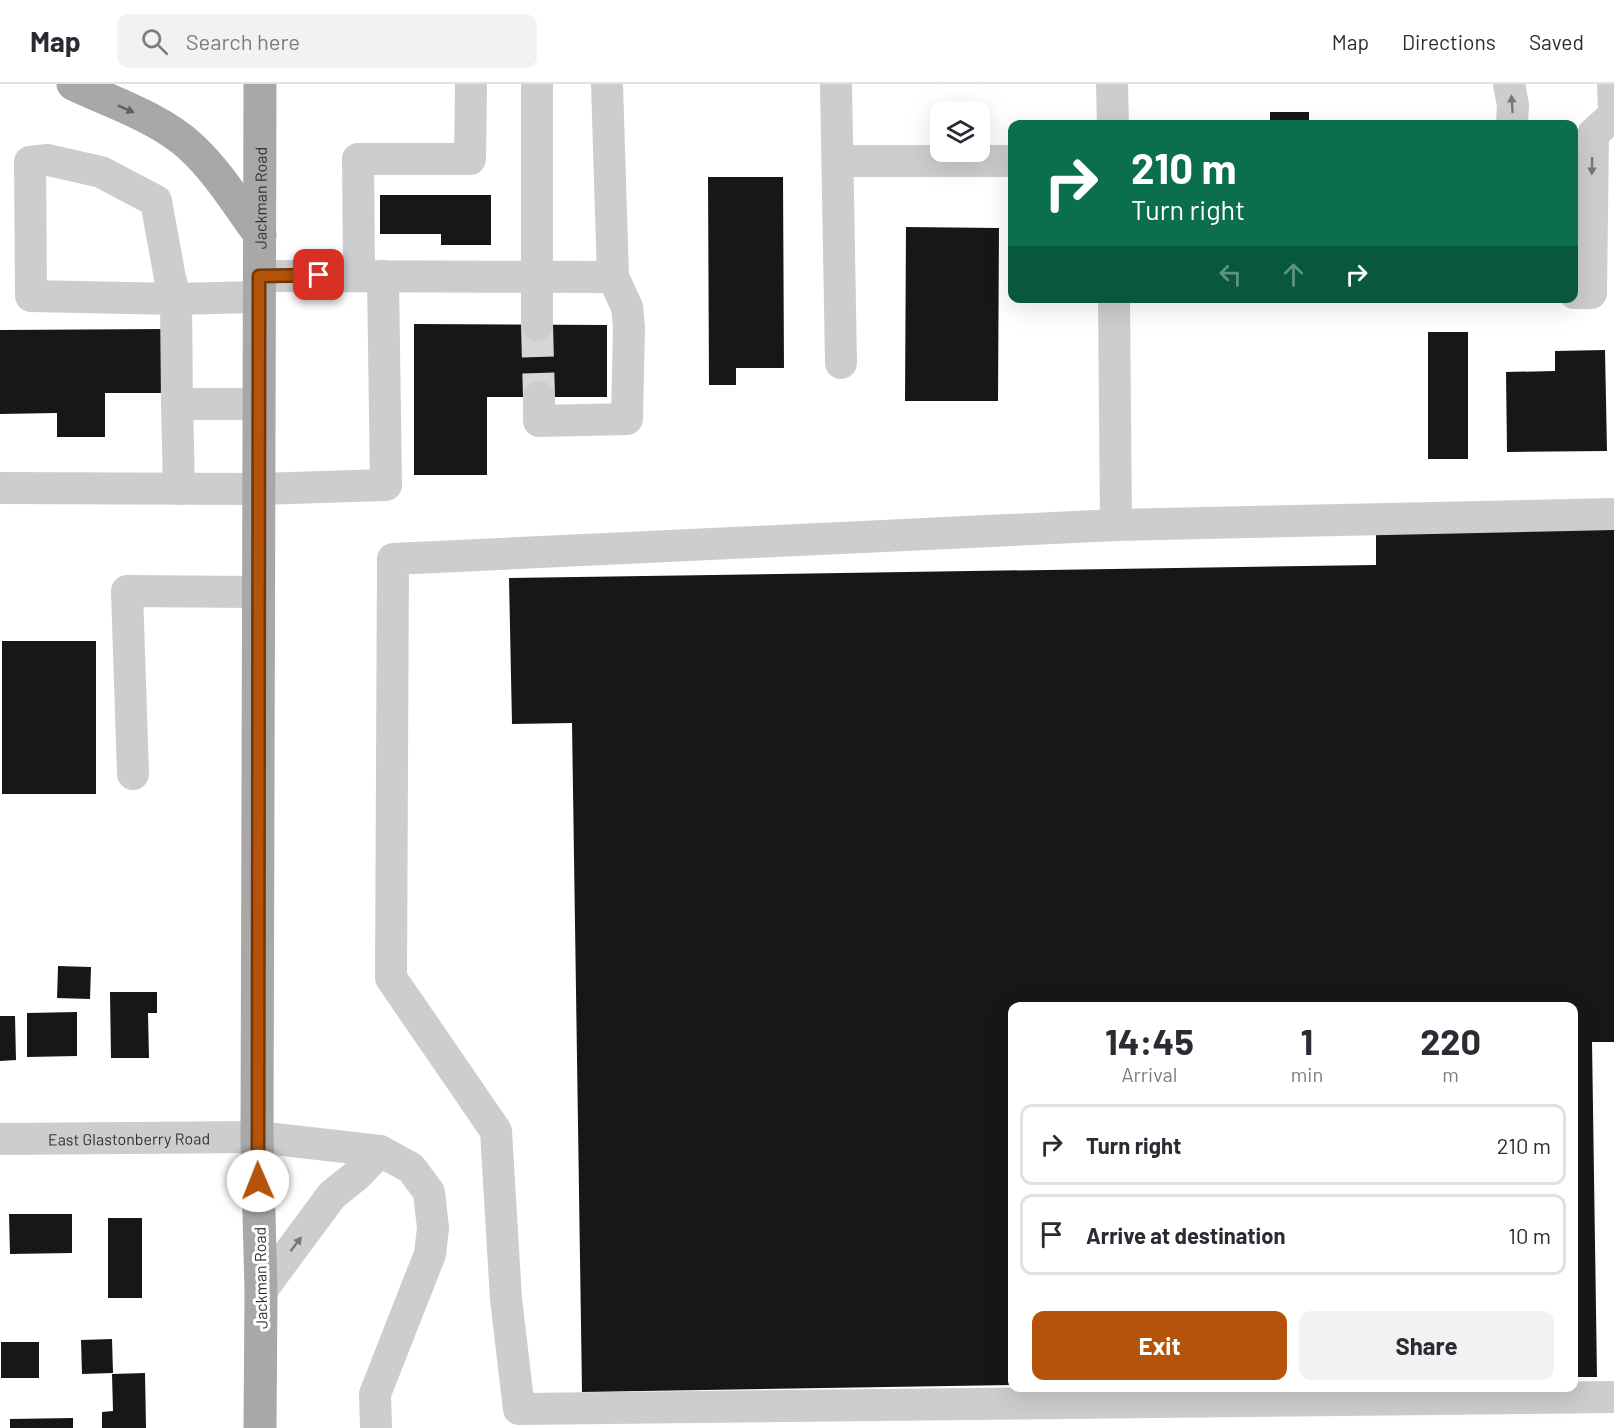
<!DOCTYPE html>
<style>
:root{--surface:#fff;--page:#f2f2f3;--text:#2b2b33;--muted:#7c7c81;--line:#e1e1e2;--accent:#b45309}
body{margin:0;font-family:Barlow,sans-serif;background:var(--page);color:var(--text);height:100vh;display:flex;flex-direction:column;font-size:22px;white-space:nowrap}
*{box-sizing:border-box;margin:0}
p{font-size:20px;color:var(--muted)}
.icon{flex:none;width:33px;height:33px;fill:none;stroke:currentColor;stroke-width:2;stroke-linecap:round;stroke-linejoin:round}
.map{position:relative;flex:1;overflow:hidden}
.sheet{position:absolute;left:1008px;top:918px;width:570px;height:390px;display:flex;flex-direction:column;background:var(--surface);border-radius:12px;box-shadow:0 6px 24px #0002}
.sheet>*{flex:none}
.guide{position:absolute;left:1008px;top:36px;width:570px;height:183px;border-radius:12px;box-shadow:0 6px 24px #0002;background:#0b6e4f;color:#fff;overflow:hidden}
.buttons{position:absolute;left:930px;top:18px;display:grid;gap:12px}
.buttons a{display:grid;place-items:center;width:60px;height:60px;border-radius:12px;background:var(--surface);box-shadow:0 6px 24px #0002;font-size:30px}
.pin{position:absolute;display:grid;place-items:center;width:51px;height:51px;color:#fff;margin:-26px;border-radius:12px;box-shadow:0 3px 9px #0006}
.me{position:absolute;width:66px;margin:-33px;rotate:359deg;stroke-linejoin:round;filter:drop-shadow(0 0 4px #0008)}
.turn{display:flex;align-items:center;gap:21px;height:126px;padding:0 24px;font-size:27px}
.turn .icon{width:78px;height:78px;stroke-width:2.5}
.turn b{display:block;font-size:42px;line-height:51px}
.lanes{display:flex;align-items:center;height:57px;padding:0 24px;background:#0003;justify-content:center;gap:30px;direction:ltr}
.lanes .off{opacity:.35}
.eta{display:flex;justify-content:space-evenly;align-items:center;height:102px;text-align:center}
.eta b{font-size:36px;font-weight:700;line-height:42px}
.button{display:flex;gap:12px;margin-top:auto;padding:12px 24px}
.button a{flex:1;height:69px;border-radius:12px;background:var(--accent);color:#fff;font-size:24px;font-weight:700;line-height:69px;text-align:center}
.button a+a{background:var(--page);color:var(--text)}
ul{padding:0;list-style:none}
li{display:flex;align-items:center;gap:18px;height:81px;margin:0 12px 9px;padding:0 12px;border:3px solid var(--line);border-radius:12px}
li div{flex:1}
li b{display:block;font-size:22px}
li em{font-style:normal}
header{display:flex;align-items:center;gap:36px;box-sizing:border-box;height:84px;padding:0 30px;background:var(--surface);border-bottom:2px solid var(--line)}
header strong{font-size:28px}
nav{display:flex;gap:33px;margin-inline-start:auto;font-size:21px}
.search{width:420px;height:54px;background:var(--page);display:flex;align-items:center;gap:15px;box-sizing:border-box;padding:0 21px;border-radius:12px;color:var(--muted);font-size:22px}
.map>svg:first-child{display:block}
</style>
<header>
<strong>Map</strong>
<div class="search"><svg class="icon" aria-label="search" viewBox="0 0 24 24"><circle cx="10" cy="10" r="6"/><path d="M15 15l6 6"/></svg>Search here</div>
<nav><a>Map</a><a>Directions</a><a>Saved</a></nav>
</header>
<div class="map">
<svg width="1614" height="1344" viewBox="0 0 1614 1344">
<rect width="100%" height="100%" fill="#fff"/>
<!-- building -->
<g fill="#171717">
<rect x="1270" y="28" width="39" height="12"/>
<path d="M708 93H783L784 284H736V301H709Z"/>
<path d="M380 111H491V161H441V150H380Z"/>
<path d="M906 143 999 144 998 317H905Z"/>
<path d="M414 240 607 241V313H487V391H414Z"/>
<path d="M165 245 166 309H105V353H57V329L0 330V246Z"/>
<rect x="1428" y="248" width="40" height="127"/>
<path d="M1605 266 1607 367 1507 368 1506 288 1555 287V267Z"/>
<path d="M1614 439V958H1592L1597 1293H1574V922H1012V1301L582 1308 572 639 512 640 509 494 1376 481V443Z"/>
<rect x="2" y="557" width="94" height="153"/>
<path d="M58 882 91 883 90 915 57 914Z"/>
<path d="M110 908H157V929H148L149 974H111Z"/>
<path d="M77 928V972L27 973V929Z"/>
<path d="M0 932H15L16 976 0 977Z"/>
<path d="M9 1130H72V1169L10 1170Z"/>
<rect x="108" y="1134" width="34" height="80"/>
<path d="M112 1255 113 1289 82 1290 81 1256Z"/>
<rect x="1" y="1258" width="38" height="36"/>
<path d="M145 1289 146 1344H102V1328L113 1327 112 1290Z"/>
<path d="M73 1334V1344H10V1335Z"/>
</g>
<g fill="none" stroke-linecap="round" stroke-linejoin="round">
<!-- minor-tunnel -->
<path stroke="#d6d6d6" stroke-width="32" stroke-dasharray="32 16" stroke-linecap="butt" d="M537 241 539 313"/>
<!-- minor -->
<g stroke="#cdcdcd" stroke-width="32">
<path d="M537 0V241"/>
<path d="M836 0 841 279"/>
<path d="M1112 0 1113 40"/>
<path d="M1509 0 1513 21 1512 40"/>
<path d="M1613 0 1614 32"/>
<path d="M48 76 101 88 156 117 170 194 176 215 31 212 30 78Z"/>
<path d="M838 77H1012"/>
<path d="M359 191 358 75H470L471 0"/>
<path d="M259 192 613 193 607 0"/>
<path d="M1574 209H1591L1593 50 1613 32"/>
<path d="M1114 214 1116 441"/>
<path d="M539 313V337L627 335 629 243 627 223 613 193"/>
<path d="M177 320 176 215 259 213"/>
<path d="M0 404 259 405 386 401 383 192"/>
<path d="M179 405 177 320H259"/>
<path d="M1614 430 1116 441 393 475 391 894 496 1047 506 1215 519 1325 1614 1313"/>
<path d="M133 690 127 507 259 508"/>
<path id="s1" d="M0 1055 257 1053 380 1067 411 1084 429 1108 433 1144 430 1170 375 1310 376 1344"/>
<path d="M261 1207 332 1111 357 1091 380 1067"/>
</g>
<!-- major -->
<g stroke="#a8a8a8" stroke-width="33">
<path d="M73 0C111 18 160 34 191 63 218 88 238 121 260 151"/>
<path id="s2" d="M260 1344 261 1207 257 1053 260 0"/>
</g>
</g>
<!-- one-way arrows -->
<defs><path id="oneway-solid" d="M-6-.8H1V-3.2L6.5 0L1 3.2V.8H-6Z" transform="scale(1.5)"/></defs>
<g fill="#777">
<use href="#oneway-solid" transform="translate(1512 20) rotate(-94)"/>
<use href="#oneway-solid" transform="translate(1592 82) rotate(91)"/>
<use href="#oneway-solid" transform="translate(296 1160) rotate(-53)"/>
</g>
<use fill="#606060" href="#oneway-solid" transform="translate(126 25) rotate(24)"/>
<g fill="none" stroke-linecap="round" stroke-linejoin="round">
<!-- route casing -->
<g stroke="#753606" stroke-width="15">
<path id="route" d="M258 1097 259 192 319 191"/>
</g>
<!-- route -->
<use href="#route" stroke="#b45309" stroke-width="10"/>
</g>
<g text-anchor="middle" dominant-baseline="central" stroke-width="6" stroke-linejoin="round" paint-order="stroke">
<!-- street labels -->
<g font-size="16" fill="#303030" stroke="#fff">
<text stroke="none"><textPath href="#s2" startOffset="1230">Jackman Road</textPath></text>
<text stroke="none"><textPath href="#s1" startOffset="129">East Glastonberry Road</textPath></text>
<text transform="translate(260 1194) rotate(-91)">Jackman Road</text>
</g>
</g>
</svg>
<div class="buttons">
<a><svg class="icon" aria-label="layers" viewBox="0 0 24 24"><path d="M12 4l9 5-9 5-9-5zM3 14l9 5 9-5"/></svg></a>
</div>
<div class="pin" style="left:319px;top:191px;background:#d93025"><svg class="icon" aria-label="arrive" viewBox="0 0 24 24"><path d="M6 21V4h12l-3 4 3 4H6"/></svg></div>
<svg class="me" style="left:258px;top:1097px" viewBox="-20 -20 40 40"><circle r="19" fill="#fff"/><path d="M0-13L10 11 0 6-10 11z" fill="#b45309"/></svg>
<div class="guide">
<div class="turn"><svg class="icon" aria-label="right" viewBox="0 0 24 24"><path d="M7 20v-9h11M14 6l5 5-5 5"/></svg><div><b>210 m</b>Turn right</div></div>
<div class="lanes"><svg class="icon off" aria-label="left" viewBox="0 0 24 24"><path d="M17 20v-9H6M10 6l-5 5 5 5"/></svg><svg class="icon off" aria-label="ahead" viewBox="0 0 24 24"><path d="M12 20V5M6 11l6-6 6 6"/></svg><svg class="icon" aria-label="right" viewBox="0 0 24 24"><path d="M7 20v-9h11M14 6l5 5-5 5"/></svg></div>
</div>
<section class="sheet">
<div class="eta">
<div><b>14:45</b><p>Arrival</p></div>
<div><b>1</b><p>min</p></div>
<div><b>220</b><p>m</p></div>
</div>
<ul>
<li><svg class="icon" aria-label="right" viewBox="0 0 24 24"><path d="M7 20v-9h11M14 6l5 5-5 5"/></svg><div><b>Turn right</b></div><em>210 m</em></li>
<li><svg class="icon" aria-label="arrive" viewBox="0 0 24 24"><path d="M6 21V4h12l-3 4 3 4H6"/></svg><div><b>Arrive at destination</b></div><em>10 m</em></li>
</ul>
<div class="button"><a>Exit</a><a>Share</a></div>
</section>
</div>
